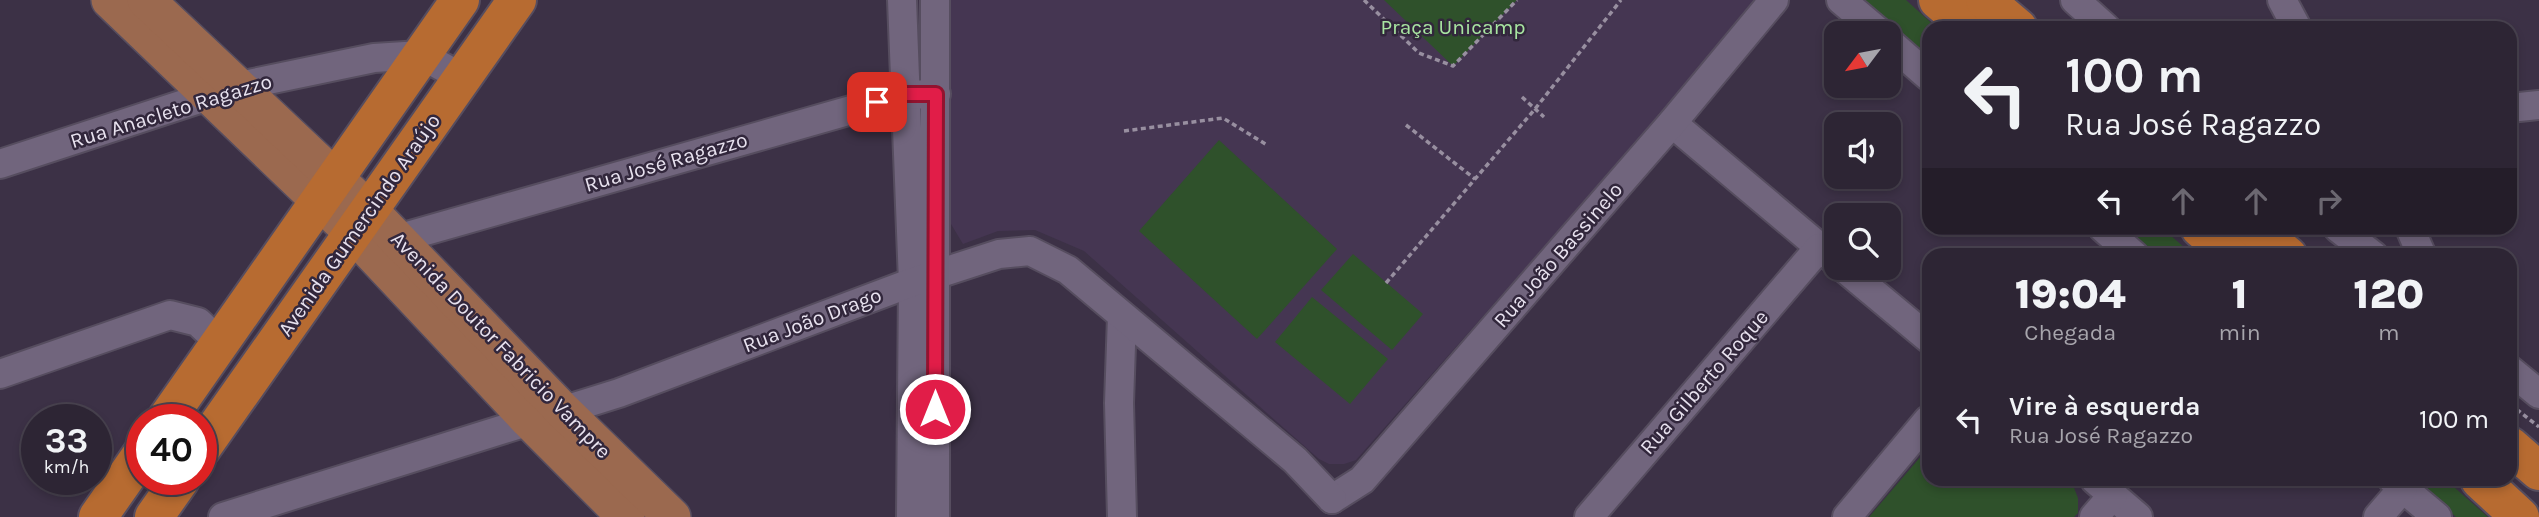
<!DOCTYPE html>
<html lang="pt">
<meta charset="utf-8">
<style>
:root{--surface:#2d2534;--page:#352d3c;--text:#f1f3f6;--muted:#a7a5ac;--line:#48424f}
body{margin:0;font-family:Karla,sans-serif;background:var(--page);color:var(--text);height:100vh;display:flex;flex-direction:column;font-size:26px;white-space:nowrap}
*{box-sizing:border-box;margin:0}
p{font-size:23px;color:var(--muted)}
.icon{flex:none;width:38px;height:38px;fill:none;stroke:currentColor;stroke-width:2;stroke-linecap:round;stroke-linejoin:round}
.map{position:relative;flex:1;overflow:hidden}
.drawer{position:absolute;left:1922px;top:248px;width:595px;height:238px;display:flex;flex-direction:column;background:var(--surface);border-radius:21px;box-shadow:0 4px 10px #0003,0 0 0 2px var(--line)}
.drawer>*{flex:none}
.hud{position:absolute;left:1922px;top:21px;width:595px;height:214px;border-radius:21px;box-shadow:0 4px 10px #0003,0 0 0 2px var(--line);background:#2d2534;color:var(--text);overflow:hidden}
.needle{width:46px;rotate:238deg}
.fabs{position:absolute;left:1824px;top:21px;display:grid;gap:14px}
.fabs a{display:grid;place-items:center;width:77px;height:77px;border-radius:14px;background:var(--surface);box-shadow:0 4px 10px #0003,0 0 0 2px var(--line);font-size:35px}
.speed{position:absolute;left:21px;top:404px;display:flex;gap:14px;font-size:35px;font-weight:700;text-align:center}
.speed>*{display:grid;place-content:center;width:91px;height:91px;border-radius:50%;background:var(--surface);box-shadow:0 4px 10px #0003,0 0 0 2px var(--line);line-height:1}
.speed small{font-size:18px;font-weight:400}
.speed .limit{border:10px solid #d22;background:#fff;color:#111}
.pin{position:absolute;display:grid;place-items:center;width:60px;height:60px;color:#fff;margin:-30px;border-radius:14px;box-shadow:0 4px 10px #0006}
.me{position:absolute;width:77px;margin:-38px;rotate:0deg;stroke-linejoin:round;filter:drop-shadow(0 0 5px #0008)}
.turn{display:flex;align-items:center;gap:24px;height:147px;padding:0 28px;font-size:32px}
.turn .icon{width:91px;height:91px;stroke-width:2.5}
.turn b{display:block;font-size:49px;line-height:60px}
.lanes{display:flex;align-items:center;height:66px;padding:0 28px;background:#0003;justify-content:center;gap:35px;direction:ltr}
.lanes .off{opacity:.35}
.eta{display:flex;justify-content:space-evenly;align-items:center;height:119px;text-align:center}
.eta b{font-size:42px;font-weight:800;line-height:49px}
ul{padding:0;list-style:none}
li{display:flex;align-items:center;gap:21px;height:105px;padding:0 28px}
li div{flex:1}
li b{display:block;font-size:26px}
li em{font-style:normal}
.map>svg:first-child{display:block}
</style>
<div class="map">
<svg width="2539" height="517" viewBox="0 0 2539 517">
<rect width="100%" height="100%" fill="#3c3146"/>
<!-- built -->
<path fill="#453652" d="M948 0H1762L1356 460 1344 464H1329L1319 459 1084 251 1035 230 998 231 963 244 951 224Z"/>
<!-- green -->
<g fill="#2f512b">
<path d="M1384 0H1517L1453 66Z"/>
<path d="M1864 0H1906L1937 28H1928V56Z"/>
<path d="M1219 140 1337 249 1257 339 1139 231Z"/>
<path d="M2126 228H2162L2193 255H2158Z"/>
<path d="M1353 254 1423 314 1392 350 1321 290Z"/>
<path d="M1312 297 1388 359 1350 404 1275 342Z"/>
<path d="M1928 448V480H2071L2078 498V513L2074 517H1869Z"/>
<path d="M2414 480H2446L2488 517H2456Z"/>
</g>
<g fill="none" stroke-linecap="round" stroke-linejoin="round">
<!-- minor casing -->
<g stroke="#564d5f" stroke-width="32">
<g id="minor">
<path d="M902 0 913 282 911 517"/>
<path d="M1841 0 1880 33"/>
<path d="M2075 0 2106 28"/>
<path d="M2282 0 2297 28"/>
<path d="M1888 41 1928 76"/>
<path d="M2510 108 2539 105"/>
<path d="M1672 123 1836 261"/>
<path d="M0 164 239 86 374 58 421 55 463 78"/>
<path d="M2103 228 2135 256"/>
<path d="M2338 228 2374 256"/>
<path d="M2410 228 2422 256"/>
<path d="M397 239 904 95 936 94"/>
<path d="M1844 268 1928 338"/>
<path d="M1122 316 1119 403 1122 517"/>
<path d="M2510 370 2539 394"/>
<path d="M0 374 170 315 198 322 219 342"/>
<path d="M2095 480 2138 517"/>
<path d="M2393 480 2437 517"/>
<path d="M1332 499 1362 480 1672 123 1774 0"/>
<path d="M223 517 619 393 913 282 999 254 1030 251 1068 270 1295 460 1332 499"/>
<path d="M935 517V0"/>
<path d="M1589 517 1819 248"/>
<path d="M1847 517 1928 420"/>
<path d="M2094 517 2113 495"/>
<path d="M2378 517 2403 488"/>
</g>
</g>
<!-- major casing -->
<g stroke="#564d5f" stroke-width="40">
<g id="major">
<path d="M110 0 353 233 529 420 626 517"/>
<path d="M146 0 370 211 562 410 672 517"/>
</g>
</g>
<!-- highway casing -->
<g stroke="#564d5f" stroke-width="42">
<g id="highway">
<path d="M1938 0 1971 28"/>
<path d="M1985 0 2018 28"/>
<path d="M2200 228 2232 256"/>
<path d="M2255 228 2288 256"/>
<path d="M166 420 460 0"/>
<path d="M2510 446 2539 471"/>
<path d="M201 449 517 0"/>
<path d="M2480 480 2520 517"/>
<path d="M98 517 142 454"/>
<path d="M154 517 180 480"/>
</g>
</g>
<!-- path -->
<g stroke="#988fa0" stroke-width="3.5" stroke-dasharray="5 3.5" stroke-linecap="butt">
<path d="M1364 0 1419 53 1453 66 1517 0"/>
<path d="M1522 97 1544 117"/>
<path d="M1406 125 1475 179"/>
<path d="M1124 131 1223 118 1267 145"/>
<path d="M1386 283 1535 109 1621 0"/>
<path d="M2510 404 2539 427"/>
</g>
<!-- minor -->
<use href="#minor" stroke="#71657d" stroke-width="28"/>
<!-- major -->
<use href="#major" stroke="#9b694f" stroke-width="37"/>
<!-- highway -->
<use href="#highway" stroke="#b76b31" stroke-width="38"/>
</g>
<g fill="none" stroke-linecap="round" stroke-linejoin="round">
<!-- route casing -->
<g stroke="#92132f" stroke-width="18">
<path id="route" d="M877 102 904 94H936L935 409"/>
</g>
<!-- route -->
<use href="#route" stroke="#e11d48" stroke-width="12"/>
</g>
<g text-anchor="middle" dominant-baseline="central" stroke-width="5" stroke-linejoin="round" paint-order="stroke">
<!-- park labels -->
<g font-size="21" fill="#a8e5a1" stroke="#32273c">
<text x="1453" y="27">Praça Unicamp</text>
</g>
<!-- street labels -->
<g font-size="21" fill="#e8e2ef" stroke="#32273c">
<text transform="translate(171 111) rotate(-17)">Rua Anacleto Ragazzo</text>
<text transform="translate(666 162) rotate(-16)">Rua José Ragazzo</text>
<text transform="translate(359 225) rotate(-55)">Avenida Gumercindo Araújo</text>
<text transform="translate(1558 255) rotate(-49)">Rua João Bassinelo</text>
<text transform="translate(812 320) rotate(-21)">Rua João Drago</text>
<text transform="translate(501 345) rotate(46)">Avenida Doutor Fabricio Vampre</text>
<text transform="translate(1704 382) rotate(-49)">Rua Gilberto Roque</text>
</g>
</g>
</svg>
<div class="fabs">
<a><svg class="needle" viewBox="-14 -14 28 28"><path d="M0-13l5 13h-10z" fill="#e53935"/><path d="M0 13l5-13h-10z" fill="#a7a5ac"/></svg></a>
<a><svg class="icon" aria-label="sound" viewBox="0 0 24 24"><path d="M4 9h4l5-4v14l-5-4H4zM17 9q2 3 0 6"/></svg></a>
<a><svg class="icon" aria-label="search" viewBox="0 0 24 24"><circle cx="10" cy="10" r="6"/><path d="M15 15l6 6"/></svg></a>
</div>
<div class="speed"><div>33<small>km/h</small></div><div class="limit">40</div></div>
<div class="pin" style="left:877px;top:102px;background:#d93025"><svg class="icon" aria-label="arrive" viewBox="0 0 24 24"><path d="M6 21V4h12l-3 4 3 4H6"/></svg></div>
<svg class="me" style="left:935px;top:409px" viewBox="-20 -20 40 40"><circle r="17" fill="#e11d48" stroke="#fff" stroke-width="3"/><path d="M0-11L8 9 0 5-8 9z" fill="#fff"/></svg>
<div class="hud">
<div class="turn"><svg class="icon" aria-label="left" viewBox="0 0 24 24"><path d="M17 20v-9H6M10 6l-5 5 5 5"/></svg><div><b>100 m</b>Rua José Ragazzo</div></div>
<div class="lanes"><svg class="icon" aria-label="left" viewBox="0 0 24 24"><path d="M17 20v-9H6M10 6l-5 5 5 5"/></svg><svg class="icon off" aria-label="ahead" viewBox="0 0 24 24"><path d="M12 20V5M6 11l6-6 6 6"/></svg><svg class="icon off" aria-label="ahead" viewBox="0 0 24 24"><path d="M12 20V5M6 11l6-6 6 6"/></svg><svg class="icon off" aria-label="right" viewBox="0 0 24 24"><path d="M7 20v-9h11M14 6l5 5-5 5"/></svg></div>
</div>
<section class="drawer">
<div class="eta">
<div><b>19:04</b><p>Chegada</p></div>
<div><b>1</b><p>min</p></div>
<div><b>120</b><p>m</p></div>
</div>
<ul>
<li><svg class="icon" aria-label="left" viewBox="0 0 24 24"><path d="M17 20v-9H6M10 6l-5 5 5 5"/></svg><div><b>Vire à esquerda</b><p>Rua José Ragazzo</p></div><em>100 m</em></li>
</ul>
</section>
</div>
